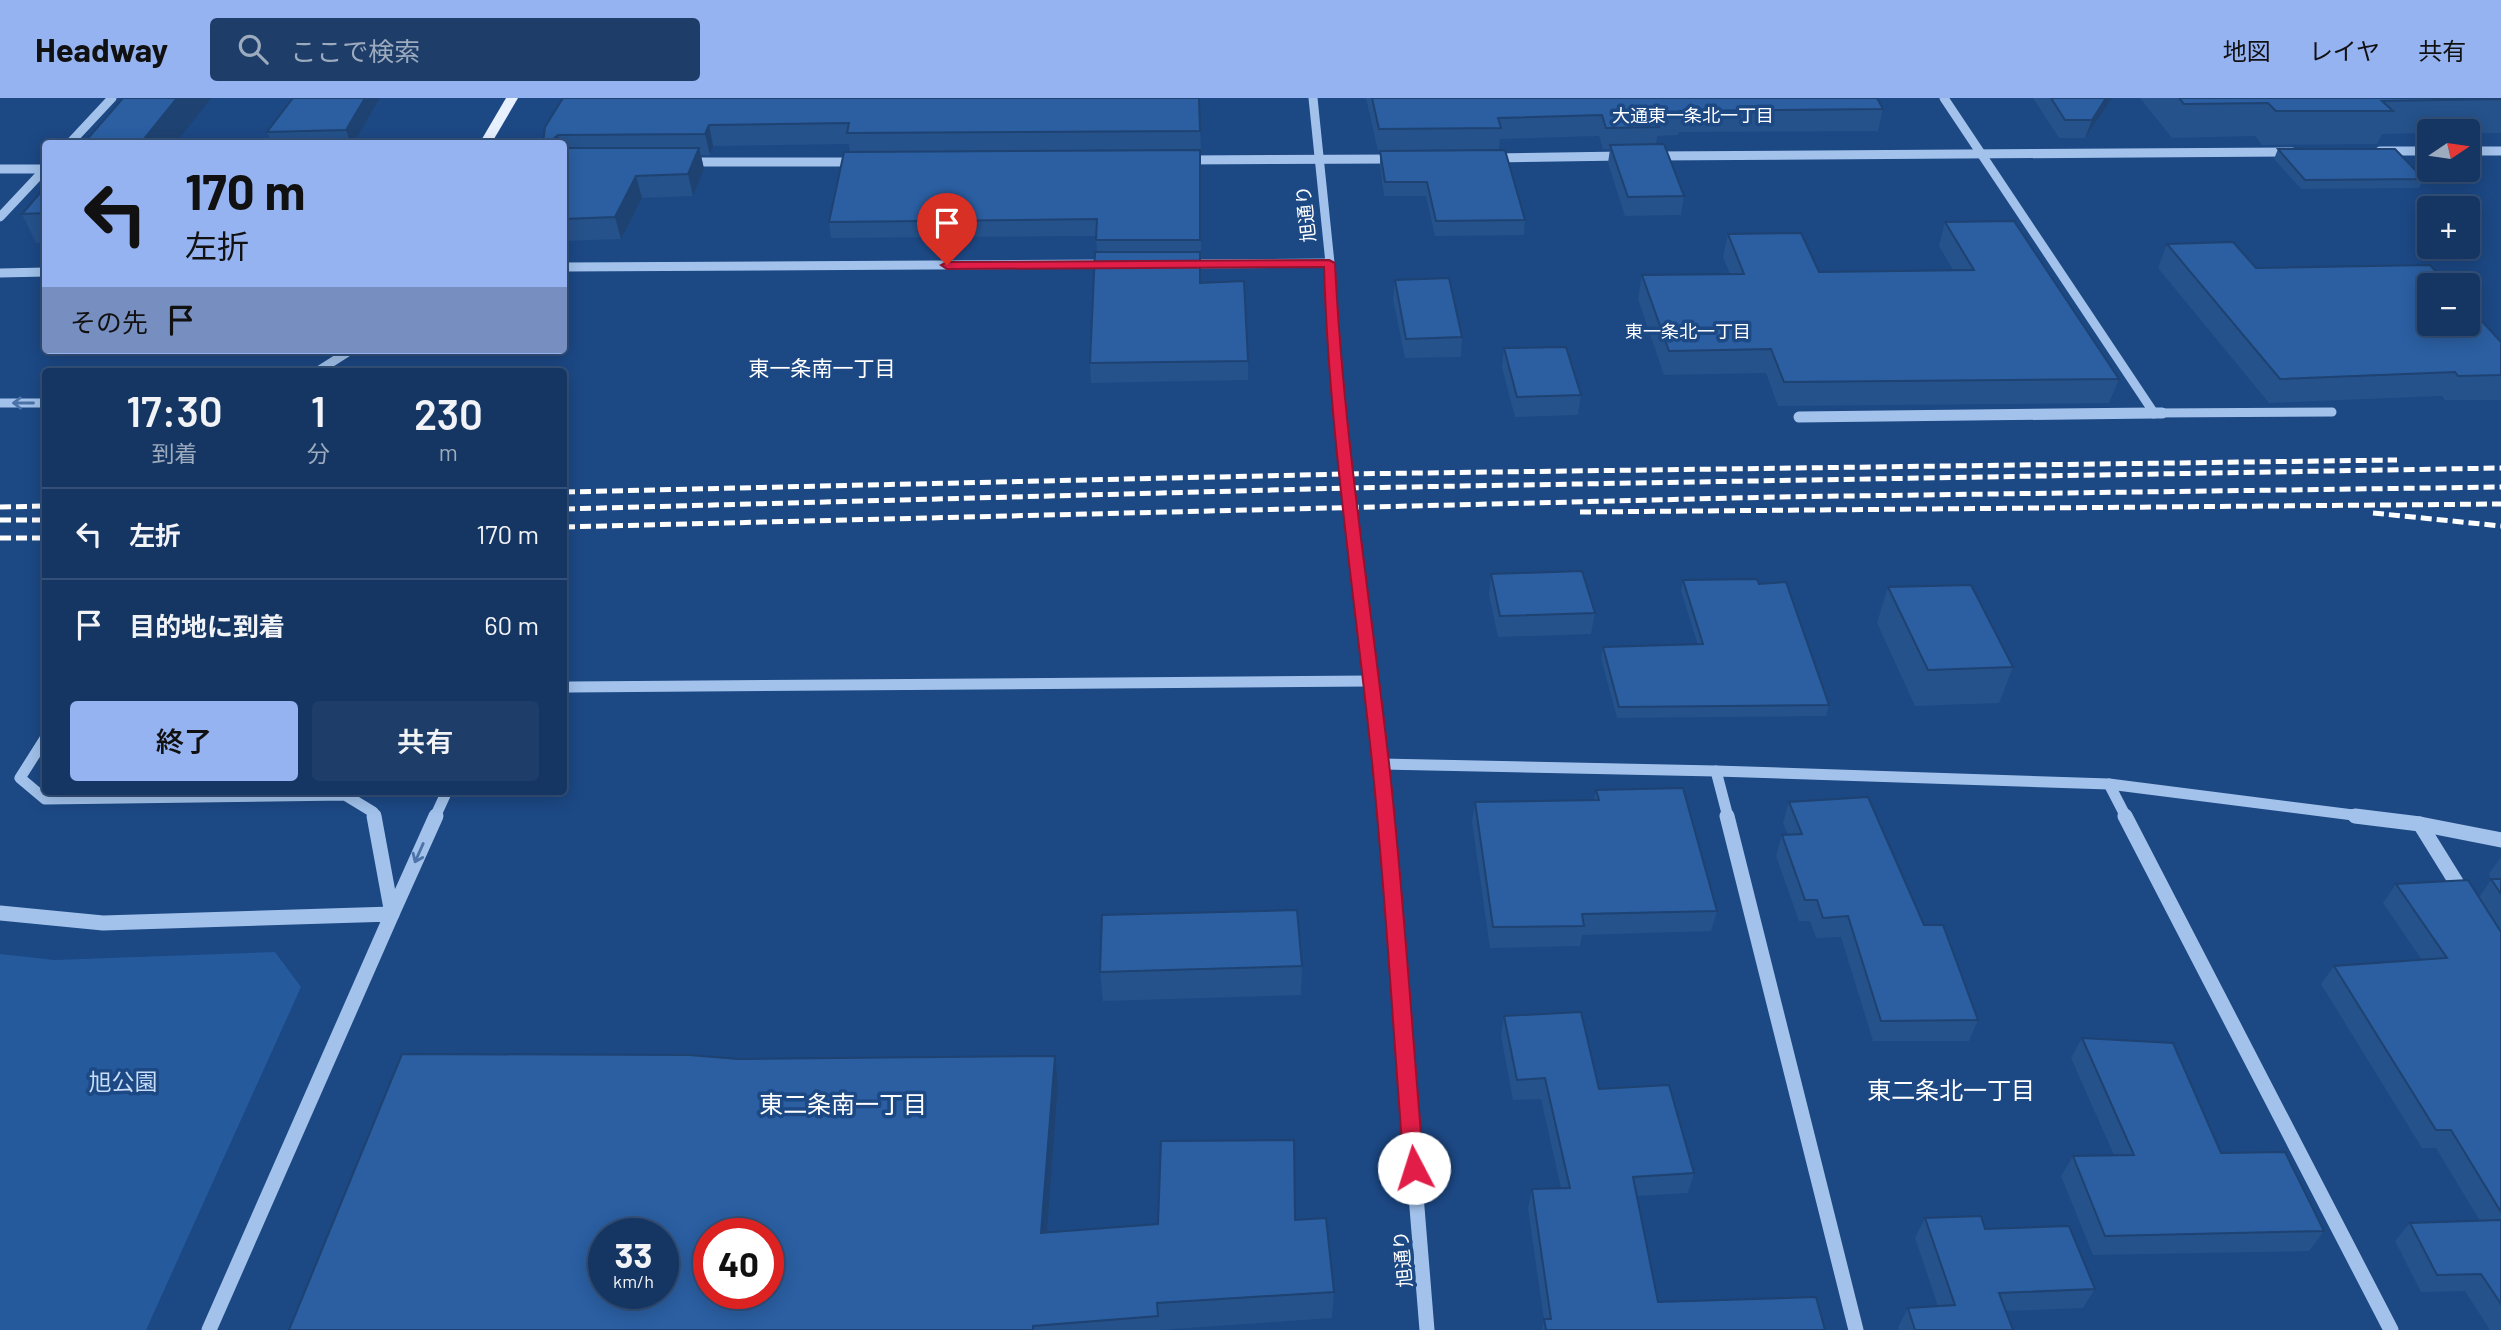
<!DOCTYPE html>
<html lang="ja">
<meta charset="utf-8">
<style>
:root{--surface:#153663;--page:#1e3e69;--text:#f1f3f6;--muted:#9dabbe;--line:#345078;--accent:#95b2f1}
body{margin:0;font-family:Barlow,"Noto Sans JP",sans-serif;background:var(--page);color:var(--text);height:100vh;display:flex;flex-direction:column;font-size:26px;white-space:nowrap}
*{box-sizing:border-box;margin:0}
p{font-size:23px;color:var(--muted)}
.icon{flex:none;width:38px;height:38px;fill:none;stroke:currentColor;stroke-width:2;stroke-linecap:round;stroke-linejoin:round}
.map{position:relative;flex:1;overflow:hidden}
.details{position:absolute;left:42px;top:270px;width:525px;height:427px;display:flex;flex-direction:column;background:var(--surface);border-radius:7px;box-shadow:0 4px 18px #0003,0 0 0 2px var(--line)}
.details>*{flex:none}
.hud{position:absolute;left:42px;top:42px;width:525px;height:214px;border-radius:7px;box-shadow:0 4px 18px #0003,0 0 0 2px var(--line);background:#95b2f1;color:#111;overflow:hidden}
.needle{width:46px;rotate:77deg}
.controls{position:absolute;left:2417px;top:21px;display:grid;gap:14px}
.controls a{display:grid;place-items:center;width:63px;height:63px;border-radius:7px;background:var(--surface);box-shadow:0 4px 18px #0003,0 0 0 2px var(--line);font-size:35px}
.speed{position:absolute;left:588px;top:1120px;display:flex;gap:14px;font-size:35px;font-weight:700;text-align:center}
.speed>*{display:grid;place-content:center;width:91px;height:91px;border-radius:50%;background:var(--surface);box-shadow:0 4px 18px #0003,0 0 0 2px var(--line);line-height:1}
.speed small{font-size:18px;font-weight:400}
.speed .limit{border:10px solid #d22;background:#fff;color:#111}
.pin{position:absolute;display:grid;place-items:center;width:60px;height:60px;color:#fff;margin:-72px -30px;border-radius:50% 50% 50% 0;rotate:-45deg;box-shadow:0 0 7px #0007}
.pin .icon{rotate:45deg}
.me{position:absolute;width:77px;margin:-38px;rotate:355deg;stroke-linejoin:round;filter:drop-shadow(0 0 5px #0008)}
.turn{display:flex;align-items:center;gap:24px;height:147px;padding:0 28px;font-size:32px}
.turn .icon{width:91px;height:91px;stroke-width:2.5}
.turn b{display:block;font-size:49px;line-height:60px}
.then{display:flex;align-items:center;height:66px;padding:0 28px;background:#0003;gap:14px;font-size:26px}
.eta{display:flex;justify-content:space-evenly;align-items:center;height:119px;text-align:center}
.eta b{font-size:42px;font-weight:600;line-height:49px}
.cta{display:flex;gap:14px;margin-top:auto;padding:14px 28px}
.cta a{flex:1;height:80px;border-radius:7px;background:var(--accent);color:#111;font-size:28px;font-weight:600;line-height:80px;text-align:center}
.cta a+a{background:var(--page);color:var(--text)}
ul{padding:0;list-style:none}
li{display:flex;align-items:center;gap:21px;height:91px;padding:0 28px;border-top:2px solid var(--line)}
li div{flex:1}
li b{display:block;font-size:26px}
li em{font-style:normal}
header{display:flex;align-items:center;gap:42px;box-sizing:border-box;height:98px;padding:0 35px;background:var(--accent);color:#111}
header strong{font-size:33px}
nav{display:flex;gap:38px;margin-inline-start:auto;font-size:24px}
.search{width:490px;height:63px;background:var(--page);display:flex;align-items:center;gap:18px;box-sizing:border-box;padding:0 24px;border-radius:7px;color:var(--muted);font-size:26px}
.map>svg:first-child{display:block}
</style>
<header>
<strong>Headway</strong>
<div class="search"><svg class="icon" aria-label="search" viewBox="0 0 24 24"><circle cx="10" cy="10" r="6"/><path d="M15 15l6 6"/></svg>ここで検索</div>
<nav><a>地図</a><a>レイヤ</a><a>共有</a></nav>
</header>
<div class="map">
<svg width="2501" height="1232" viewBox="0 0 2501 1232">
<rect width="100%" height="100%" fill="#1c4884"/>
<!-- green -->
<path fill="#255a9d" d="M275 854 301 889 146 1232H0V856L54 862Z"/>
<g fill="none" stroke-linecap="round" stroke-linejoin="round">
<!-- minor-far2 -->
<g stroke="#a2c2eb" stroke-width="9">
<path d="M1313 0 1330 165 1332 231 1340 317"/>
<path d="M1944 0 2154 315 2003 317"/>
<path d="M69 46 112 0"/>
<path d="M2380 53H2429"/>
<path d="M2468 53H2501"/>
<path d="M1652 58 2292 54"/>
<path d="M1491 60 1624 58"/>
<path d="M1183 62 1396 61"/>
<path d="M686 64H857"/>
<path d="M0 71H46"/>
<path d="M0 119 46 70"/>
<path d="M1183 166 1330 165"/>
<path d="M564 169 1109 166"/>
<path d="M0 175 46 174"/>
<path d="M318 273 351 252"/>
<path d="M0 305H46"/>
<path d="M2154 315 2332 314"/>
</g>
<!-- minor-far1 -->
<g stroke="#a2c2eb" stroke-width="11">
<path d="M1340 315 1385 719"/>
<path d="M2154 315H2162"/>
<path d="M1799 319 2154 315"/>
<path d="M570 589 1369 583"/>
<path d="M46 639 20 680 45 701 345 697 373 714 374 719"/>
<path d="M1381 666 1716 673 2109 686 2369 719"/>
<path d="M1716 673 1728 719"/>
<path d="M2109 686 2126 719"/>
<path d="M435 719 447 693"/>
</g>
<!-- minor -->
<g stroke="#a2c2eb" stroke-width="15">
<path d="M374 718 392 816 436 718"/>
<path d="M1385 718 1427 1232"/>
<path d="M1727 718 1856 1232"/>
<path d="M2125 718 2391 1232"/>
<path d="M2355 718 2420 726 2501 742"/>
<path d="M2420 726 2464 797"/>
<path d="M0 815 103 825 392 816 209 1232"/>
</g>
<!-- major -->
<path fill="#e7f0fe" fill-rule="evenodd" d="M506 0H518L491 46H479Z"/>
<!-- rail -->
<g stroke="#fff" stroke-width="5" stroke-dasharray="11 5" stroke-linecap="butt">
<path d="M564 394 1345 376 2397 362"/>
<path d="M0 409 46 408"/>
<path d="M564 411 1348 390 2501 370"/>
<path d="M1580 414 2501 406"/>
<path d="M2373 415 2501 428"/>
<path d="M0 422H46"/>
<path d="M564 429 1774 399 2501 389"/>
<path d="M0 440H46"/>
</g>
</g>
<!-- wall -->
<g fill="#25528b">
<path d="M293 0H380L353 46H272L267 34Z"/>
<path d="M563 0H1199L1201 54V185L1248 263V282L1091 285 1090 265 1097 154 1096 138 831 140 829 124 850 54 849 46 713 48 710 57H701L704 71 693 98 642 100 621 141 564 143V46H552Z"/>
<path d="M1366 0H1877L1883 11 1878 33 1679 34 1678 37 1657 38 1656 47 1684 98 1681 117 1625 118 1608 65 1610 51H1603L1599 38 1500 41 1499 52 1525 122 1524 137 1435 138 1426 98H1384L1380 67V53H1378Z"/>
<path d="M2033 0H2112L2085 40H2059Z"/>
<path d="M2140 0H2501V35H2468V33H2429V35L2382 36 2377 46 2262 47 2255 38 2172 40Z"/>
<path d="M2278 51 2424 81 2419 90 2301 91 2274 61Z"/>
<path d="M46 88V144L36 145 22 116Z"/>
<path d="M1945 124 2119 281 2109 305 1778 308 1766 275 1664 277 1638 201 1642 177 1730 176 1723 159 1728 136 1819 174 1953 172 1939 148Z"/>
<path d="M2167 146 2256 170 2501 244V302H2445L2442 298 2269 305 2158 170Z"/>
<path d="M1395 182 1462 239 1461 259 1405 260 1393 201Z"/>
<path d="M1504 250 1581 297 1578 317 1515 319 1502 270Z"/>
<path d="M1491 476 1595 515 1591 536 1498 539 1489 497Z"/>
<path d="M1683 482 1759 486 1829 607 1826 618 1617 620 1601 560 1603 549 1698 547 1681 493Z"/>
<path d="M1888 489 2013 569 1999 605 1915 608 1877 525Z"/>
<path d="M1596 692 1717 813 1711 833 1582 837 1580 848 1490 850 1472 724 1475 704 1594 702Z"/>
<path d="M1789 704 1924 827 1978 922 1969 943H1873L1841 839 1816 840 1810 823H1799L1776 758 1782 737H1788L1783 725Z"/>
<path d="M2501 759V1232H2490L2465 1193 2421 1194 2395 1143 2410 1125 2480 1123 2436 1050H2422L2321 886 2334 868 2422 862 2383 805 2396 786 2479 799 2491 782 2489 776Z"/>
<path d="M1302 868 1301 897 1103 903 1100 874Z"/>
<path d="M1504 918 1599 991 1694 1075 1688 1095 1637 1098 1658 1204 1825 1232H1542L1544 1222 1528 1110 1532 1091 1561 1090 1541 1001 1513 1002 1501 938Z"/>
<path d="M2082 940 2221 1055 2324 1133 2309 1153 2093 1157 2061 1078 2073 1058 2114 1057 2071 960Z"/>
<path d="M1055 958 1058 986 1047 1135 1295 1122 1334 1194 1332 1220 1159 1232H289L738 961Z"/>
<path d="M1925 1120 1985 1131 2095 1191 2083 1210 2006 1213 2013 1232H1899L1898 1229 1908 1210 1938 1208 1915 1140Z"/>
</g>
<!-- shaded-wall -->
<g fill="#1e4271">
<path d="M177 0H211L175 46H140Z"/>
<path d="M365 0H380L353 46H351L346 32Z"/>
<path d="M2106 0H2112L2085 40 2092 22Z"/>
<path d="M709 27 713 48 710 57 705 36Z"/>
<path d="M558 37 560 46H552L551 43Z"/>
<path d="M699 50 704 71 693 98 688 76Z"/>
<path d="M636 78 642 100 621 141 615 119Z"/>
<path d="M1055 958 1058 986 1045 1162 1041 1135Z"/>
</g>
<!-- building -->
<g fill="#2b5fa2" stroke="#1e4271" stroke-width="2" fill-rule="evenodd">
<path d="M123 0H177L140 46H83Z"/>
<path d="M293 0H365L346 32 267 34Z"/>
<path d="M563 0H1199L1200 33 847 35 849 25 709 27 705 36 558 37 551 43 552 46H543L545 29Z"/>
<path d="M1372 0H1877L1883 11 1680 13 1682 16H1653L1659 29 1606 30 1602 17 1498 20 1501 30 1379 31Z"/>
<path d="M2051 0H2106L2092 22H2065Z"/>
<path d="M2179 0H2501V1L2382 3 2393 13H2276L2268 5 2184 6Z"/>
<path d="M1664 46 1684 98 1628 99 1610 47Z"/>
<path d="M564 50H699L688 76 636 78 615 119 564 121Z"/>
<path d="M2278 51H2395L2424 81 2305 82Z"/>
<path d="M1200 52V142H1096L1097 121 829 124 844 54Z"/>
<path d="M1505 52 1525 122 1436 123 1427 84H1385L1380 53Z"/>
<path d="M46 88V115L22 116Z"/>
<path d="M2014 123 2119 281 1784 284 1771 251 1669 253 1642 177 1744 176 1728 136 1801 135 1819 174 1974 172 1945 124Z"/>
<path d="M2233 144 2256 170 2430 167 2448 187H2429V226H2468V208L2501 244V277L2458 278 2455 274 2280 281 2167 146Z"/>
<path d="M1095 154H1200V185L1244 183 1248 263 1090 265Z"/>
<path d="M1449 180 1462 239 1406 241 1395 182Z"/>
<path d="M1566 249 1581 297 1517 299 1504 250Z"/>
<path d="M1582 473 1595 515 1500 518 1491 476Z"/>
<path d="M1757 481 1759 486 1786 484 1829 607 1619 609 1603 549 1703 546 1683 482Z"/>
<path d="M1971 487 2013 569 1928 572 1888 489Z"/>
<path d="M1683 690 1717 813 1582 816 1584 828 1493 829 1475 704 1599 702 1596 692Z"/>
<path d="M1868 699 1924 827H1943L1978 922 1881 923 1848 818 1823 820 1817 802H1805L1782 737 1802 736 1789 704Z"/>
<path d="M2491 781H2501V796Z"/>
<path d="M2468 782 2501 834V1114L2451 1032H2436L2334 868 2447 860 2396 786Z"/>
<path d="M1297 812 1302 868 1100 874 1102 817Z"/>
<path d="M1581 914 1599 991 1669 987 1694 1075 1633 1079 1658 1204 1816 1199 1825 1232H1546L1544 1221H1551L1532 1091 1570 1090 1545 980 1517 982 1504 918Z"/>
<path d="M2082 940 2173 945 2221 1055 2285 1054 2324 1133 2105 1138 2073 1058 2134 1057Z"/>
<path d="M402 956 689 957 738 961 1055 958 1041 1135 1158 1126 1161 1043 1294 1042 1295 1122 1326 1120 1334 1194 1157 1205 1158 1218 1033 1228V1232H289ZM604 1136H663V1195H604ZM709 1136H768V1195H709Z"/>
<path d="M1981 1118 1985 1131 2069 1128 2095 1191 1999 1195 2013 1232H1915L1908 1210 1955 1207 1925 1120Z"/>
<path d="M2501 1122V1206L2481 1176 2437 1177 2410 1125Z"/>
</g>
<!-- one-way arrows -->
<defs><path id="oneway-shaft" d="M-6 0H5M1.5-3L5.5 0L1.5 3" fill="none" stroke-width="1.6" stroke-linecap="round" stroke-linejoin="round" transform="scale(1.75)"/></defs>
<g stroke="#4b73a8">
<use href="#oneway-shaft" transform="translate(23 305) rotate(-180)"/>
<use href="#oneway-shaft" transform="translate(419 755) rotate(114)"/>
</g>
<!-- route -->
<path fill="#e11d48" stroke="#92132f" stroke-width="2" d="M1329 162 1335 165C1343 333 1370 498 1389 665 1404 799 1412 935 1424 1070L1421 1076 1414 1079 1407 1076 1404 1070C1393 935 1386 799 1372 664 1355 499 1329 335 1324 169L947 171 941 167 947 164Z"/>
<g text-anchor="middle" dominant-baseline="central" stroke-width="7" stroke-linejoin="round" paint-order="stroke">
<!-- far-neighbourhood labels -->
<g font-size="18" fill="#fff" stroke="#1c4884">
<text x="1693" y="17">大通東一条北一丁目</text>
<text x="1688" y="233">東一条北一丁目</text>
</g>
<!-- street labels -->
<g font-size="19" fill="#fff" stroke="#1c4884">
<text transform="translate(1305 116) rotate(-96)">旭通り</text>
<text transform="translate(1402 1161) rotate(-95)">旭通り</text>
</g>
<!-- neighbourhood labels -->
<g font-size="21" fill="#fff" stroke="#1c4884">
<text x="822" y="269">東一条南一丁目</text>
</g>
<!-- near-park labels -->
<g font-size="23" fill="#c7ddf8" stroke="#1c4884">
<text x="123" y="983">旭公園</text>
</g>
<!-- near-neighbourhood labels -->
<g font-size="24" fill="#fff" stroke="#1c4884">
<text x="1951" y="991">東二条北一丁目</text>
<text x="843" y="1005">東二条南一丁目</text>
</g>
</g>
</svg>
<div class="controls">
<a><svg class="needle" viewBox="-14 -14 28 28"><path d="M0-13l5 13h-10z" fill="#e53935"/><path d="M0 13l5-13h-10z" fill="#9dabbe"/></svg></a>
<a>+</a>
<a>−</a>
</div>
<div class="speed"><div>33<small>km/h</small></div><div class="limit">40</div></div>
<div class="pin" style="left:947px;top:167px;background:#d93025"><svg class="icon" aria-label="arrive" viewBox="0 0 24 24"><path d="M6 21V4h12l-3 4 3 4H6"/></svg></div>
<svg class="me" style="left:1414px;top:1070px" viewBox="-20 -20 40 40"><circle r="19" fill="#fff"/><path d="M0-13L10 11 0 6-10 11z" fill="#e11d48"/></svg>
<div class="hud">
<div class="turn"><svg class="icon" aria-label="left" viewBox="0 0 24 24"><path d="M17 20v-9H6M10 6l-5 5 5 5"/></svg><div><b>170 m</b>左折</div></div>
<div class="then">その先<svg class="icon" aria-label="arrive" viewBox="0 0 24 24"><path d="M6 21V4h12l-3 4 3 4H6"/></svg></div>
</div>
<section class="details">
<div class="eta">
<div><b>17:30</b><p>到着</p></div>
<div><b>1</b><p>分</p></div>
<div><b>230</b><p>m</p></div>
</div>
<ul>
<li><svg class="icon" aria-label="left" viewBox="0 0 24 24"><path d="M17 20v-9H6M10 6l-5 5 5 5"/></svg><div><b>左折</b></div><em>170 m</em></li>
<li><svg class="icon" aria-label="arrive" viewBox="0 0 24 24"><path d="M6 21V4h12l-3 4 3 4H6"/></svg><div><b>目的地に到着</b></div><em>60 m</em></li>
</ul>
<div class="cta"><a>終了</a><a>共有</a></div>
</section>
</div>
